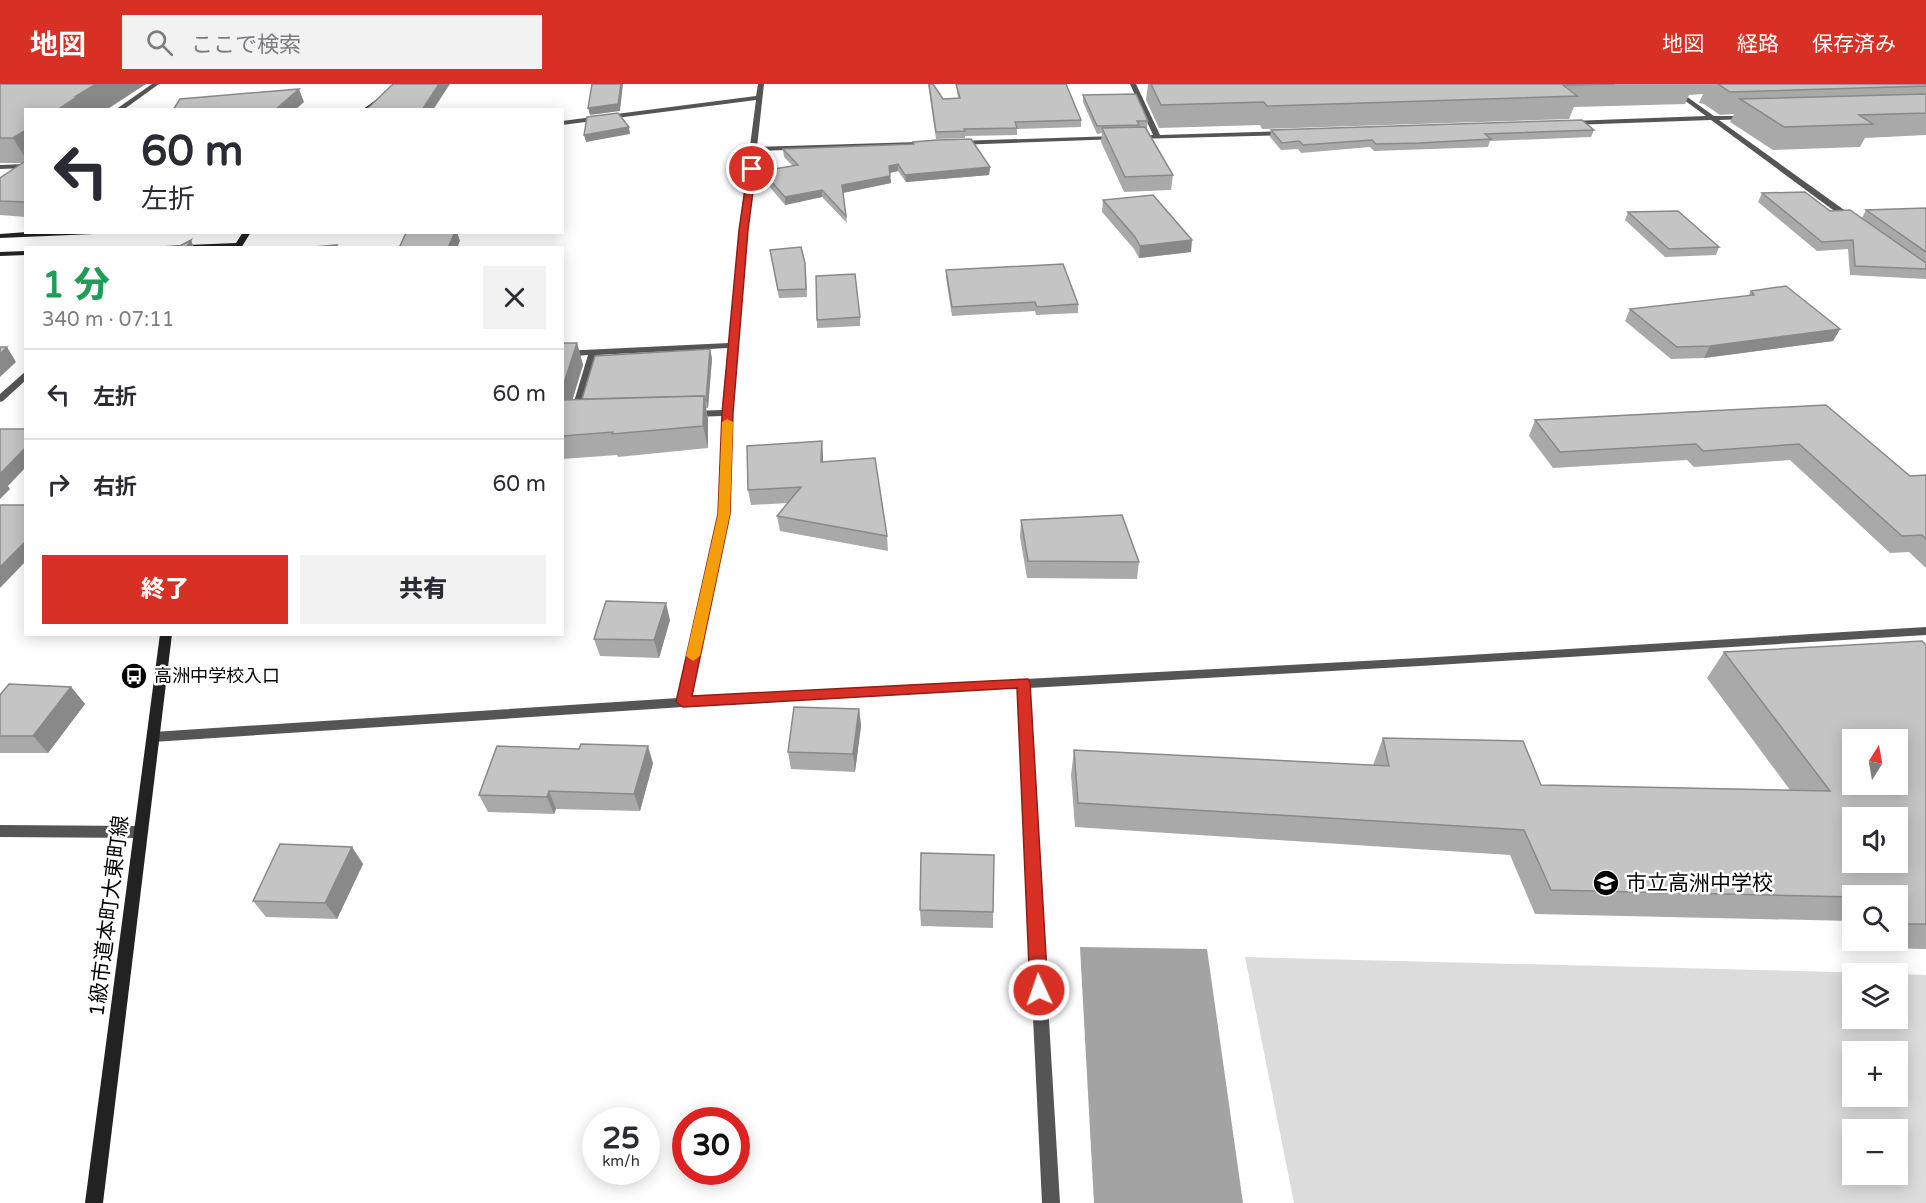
<!DOCTYPE html>
<html lang="ja">
<meta charset="utf-8">
<style>
:root{--surface:#fff;--page:#f2f2f3;--text:#2b2b33;--muted:#7c7c81;--line:#e1e1e2;--accent:#d93025}
body{margin:0;font-family:"Varela Round","Noto Sans JP",sans-serif;background:var(--page);color:var(--text);height:100vh;display:flex;flex-direction:column;font-size:22px;white-space:nowrap}
*{box-sizing:border-box;margin:0}
p{font-size:20px;color:var(--muted)}
.icon{flex:none;width:33px;height:33px;fill:none;stroke:currentColor;stroke-width:2;stroke-linecap:round;stroke-linejoin:round}
.map{position:relative;flex:1;overflow:hidden}
.drawer{position:absolute;left:24px;top:162px;width:540px;height:390px;display:flex;flex-direction:column;background:var(--surface);border-radius:0px;box-shadow:0 3px 15px #0003}
.drawer>*{flex:none}
.top-card{position:absolute;left:24px;top:24px;width:540px;height:126px;border-radius:0px;box-shadow:0 3px 15px #0003;background:#fff;color:var(--text);overflow:hidden}
.needle{width:39px;rotate:11deg}
.buttons{position:absolute;left:1842px;top:645px;display:grid;gap:12px}
.buttons a{display:grid;place-items:center;width:66px;height:66px;border-radius:0px;background:var(--surface);box-shadow:0 3px 15px #0003;font-size:30px}
.speed{position:absolute;left:582px;top:1023px;display:flex;gap:12px;font-size:30px;font-weight:700;text-align:center}
.speed>*{display:grid;place-content:center;width:78px;height:78px;border-radius:50%;background:var(--surface);box-shadow:0 3px 15px #0003;line-height:1}
.speed small{font-size:15px;font-weight:400}
.speed .limit{border:9px solid #d22;background:#fff;color:#111}
.pin{position:absolute;display:grid;place-items:center;width:51px;height:51px;color:#fff;margin:-26px;border:3px solid #fff;border-radius:50%;box-shadow:0 2px 6px #0007}
.me{position:absolute;width:66px;margin:-33px;rotate:357deg;stroke-linejoin:round;filter:drop-shadow(0 0 4px #0008)}
.turn{display:flex;align-items:center;gap:21px;height:126px;padding:0 18px;font-size:27px}
.turn .icon{width:78px;height:78px;stroke-width:2.5}
.turn b{display:block;font-size:42px;line-height:51px}
.round{display:grid;place-items:center;flex:none;width:63px;height:63px;border-radius:0px;background:var(--page)}
.summary{display:flex;align-items:center;justify-content:space-between;height:102px;padding:0 18px}
h1{font-size:36px;font-weight:800;line-height:45px;color:#1e9e55}
.primary-button{display:flex;gap:12px;margin-top:auto;padding:12px 18px}
.primary-button a{flex:1;height:69px;border-radius:0px;background:var(--accent);color:#fff;font-size:24px;font-weight:800;line-height:69px;text-align:center}
.primary-button a+a{background:var(--page);color:var(--text)}
ul{padding:0;list-style:none}
li{display:flex;align-items:center;gap:18px;height:90px;padding:0 18px;border-top:2px solid var(--line)}
li div{flex:1}
li b{display:block;font-size:22px}
li em{font-style:normal}
header{display:flex;align-items:center;gap:36px;box-sizing:border-box;height:84px;padding:0 30px;background:var(--accent);color:#fff}
header strong{font-size:28px}
nav{display:flex;gap:33px;margin-inline-start:auto;font-size:21px}
.search{width:420px;height:54px;background:var(--page);display:flex;align-items:center;gap:15px;box-sizing:border-box;padding:0 21px;border-radius:0px;color:var(--muted);font-size:22px}
.map>svg:first-child{display:block}
</style>
<header>
<strong>地図</strong>
<div class="search"><svg class="icon" aria-label="search" viewBox="0 0 24 24"><circle cx="10" cy="10" r="6"/><path d="M15 15l6 6"/></svg>ここで検索</div>
<nav><a>地図</a><a>経路</a><a>保存済み</a></nav>
</header>
<div class="map">
<svg width="1926" height="1119" viewBox="0 0 1926 1119">
<rect width="100%" height="100%" fill="#fff"/>
<!-- green -->
<path fill="#dcdcdc" fill-rule="evenodd" d="M1245 873 1875 889 1852 890V934H1898V890L1926 891V1119H1294ZM1852 968H1898V1012H1852ZM1852 1046H1898V1090H1852Z"/>
<!-- water -->
<path fill="#a3a3a3" d="M1080 863 1207 865 1243 1119H1094Z"/>
<g fill="none" stroke-linecap="round" stroke-linejoin="round">
<!-- street -->
<g fill="#555" fill-rule="evenodd">
<path d="M152 0H159L123 26H115Z"/>
<path d="M758 0H764L757 63 918 58 921 60 918 62 756 67 747 146 738 259 739 261 737 263 732 329 729 430 690 613 1420 574 1926 543V551L1420 582 1029 604 1060 1119H1042L1017 604 683 623 153 658 148 657 147 653 148 649 153 648 678 614 719 430 722 332 693 333 688 330 693 327 722 326 728 264 597 271 580 331 575 334 570 331 588 271 562 273V267L729 259 739 146 756 16 562 41V37L756 12Z"/>
<path d="M1130 0H1136L1160 51 1287 47 1290 49 1287 51 1134 55V53L1136 52 1153 51Z"/>
<path d="M1662 0H1669L1714 32H1751V34L1749 35 1719 36 1854 133V137H1848L1711 36 1571 41 1568 39 1571 37 1706 32Z"/>
<path d="M1116 52 1118 53V55L956 61 953 59 956 57Z"/>
<path d="M26 80V84L0 85V81Z"/>
<path d="M26 287V296L3 317 0 318V310Z"/>
<path d="M0 741 140 742 145 744 147 748 145 752 140 754 0 753Z"/>
</g>
<!-- secondary -->
<g fill="#222" fill-rule="evenodd">
<path d="M398 0H405L370 26H362Z"/>
<path d="M27 148H97L93 150 0 154V150Z"/>
<path d="M243 148H251L241 164H160L164 162 236 159Z"/>
<path d="M26 167V171L0 172V168Z"/>
<path d="M160 550H172L103 1119H85Z"/>
</g>
</g>
<!-- wall -->
<g fill="#a9a9a9">
<path d="M0 0 26 26V133L0 131V94L23 79H0Z"/>
<path d="M928 0H933L943 15 958 14 956 0H1012L1081 36V43L1017 45V51L965 52V54L936 55Z"/>
<path d="M1148 0H1926V51L1865 54 1860 63 1773 66 1730 38 1734 30 1720 31 1704 20 1699 19 1703 10 1689 11 1685 20 1574 23 1569 35 1262 45 1260 41 1159 44 1146 16Z"/>
<path d="M1083 11 1148 37 1147 44H1146L1173 91 1171 106 1124 108 1101 58 1102 49 1097 50 1083 18Z"/>
<path d="M1271 46H1594L1591 53 1490 57 1488 63 1374 67 1370 63 1301 69 1298 65 1281 66 1270 53Z"/>
<path d="M783 65 990 83 989 91 906 98 898 87 890 89 891 99 843 109 847 139 822 113 785 121 763 95 762 87 793 82 784 73Z"/>
<path d="M1762 109 1862 134 1866 126 1926 124V195L1850 191 1848 165 1817 167 1758 118Z"/>
<path d="M1103 116 1191 168 1139 174 1134 165 1102 128Z"/>
<path d="M1628 128 1719 163 1716 171 1665 173 1625 136Z"/>
<path d="M770 166 806 187 807 213 779 214Z"/>
<path d="M946 186 1078 220V229L1036 231 1035 227 952 232 946 194Z"/>
<path d="M1751 207 1840 245 1833 257 1704 274 1671 275 1625 237 1630 225 1748 212Z"/>
<path d="M860 233V242L817 244V236Z"/>
<path d="M562 259H577L583 281 572 316 582 315 712 274 708 324H706L708 335V364L618 373 617 371 562 375Z"/>
<path d="M1826 321 1910 392 1926 391V484L1909 468 1890 469 1790 376 1694 383 1687 376 1553 384 1529 352 1535 336Z"/>
<path d="M823 372V378L887 452 888 467 780 447 777 432 788 419 751 421 748 406Z"/>
<path d="M1021 436 1139 478 1137 495 1027 494 1020 453Z"/>
<path d="M670 536 659 574 600 572 594 555Z"/>
<path d="M1926 561V865L1872 864 1868 856H1898V812H1852V837L1535 830 1510 771 1075 743 1071 691 1074 666 1373 681 1383 654 1541 701 1790 706 1707 594 1724 568Z"/>
<path d="M71 603 85 620 48 669H0V611Z"/>
<path d="M859 625 861 642 855 688 791 685 788 668Z"/>
<path d="M653 679 640 727 556 725 554 730 488 728 479 711Z"/>
<path d="M352 763 363 780 337 835 266 833 253 817Z"/>
<path d="M920 826 993 828V844L921 842Z"/>
</g>
<!-- shaded-wall -->
<g fill="#898989">
<path d="M96 0H146L106 26H57L76 12Z"/>
<path d="M439 0H450L433 26H422Z"/>
<path d="M621 0H623L620 27 590 31 588 24Z"/>
<path d="M299 5 304 18 295 26H275Z"/>
<path d="M629 43 630 50 586 58 584 51Z"/>
<path d="M26 46V75L13 54Z"/>
<path d="M898 80V87L889 89V82Z"/>
<path d="M990 83 989 91 906 98 905 91Z"/>
<path d="M890 92 891 99 842 109V101Z"/>
<path d="M822 106V113L785 121V113Z"/>
<path d="M455 148H457L460 157 457 164H448Z"/>
<path d="M191 156 194 164H186Z"/>
<path d="M1192 156 1191 168 1139 174 1140 162Z"/>
<path d="M1840 245 1833 257 1704 274 1710 262Z"/>
<path d="M577 259 583 281 567 334 562 319V305Z"/>
<path d="M7 263 16 278 0 293V270Z"/>
<path d="M710 265 712 274 708 324 706 316Z"/>
<path d="M704 312 708 335V364L703 342Z"/>
<path d="M822 357 823 372V393L821 378Z"/>
<path d="M26 363V383L8 402 10 405 0 415V390Z"/>
<path d="M26 457V477L0 504V483Z"/>
<path d="M666 519 670 536 659 574 654 556Z"/>
<path d="M71 603 85 620 48 669 33 652Z"/>
<path d="M859 625 861 642 855 688 853 670Z"/>
<path d="M648 662 653 679 640 727 634 710Z"/>
<path d="M549 707 556 725 554 730 547 713Z"/>
<path d="M352 763 363 780 337 835 325 819Z"/>
</g>
<!-- building -->
<g fill="#c4c4c4" stroke="#898989" stroke-width="1.5" fill-rule="evenodd">
<path d="M0 0H96L76 12H78L57 26H26V46L13 54H0Z"/>
<path d="M393 0H439L422 26H366Z"/>
<path d="M592 0H621L618 20 588 24Z"/>
<path d="M929 0H933L943 15 960 14 956 0H1066L1081 36 1015 38 1017 44 964 45 965 47 936 48Z"/>
<path d="M1151 0H1615L1563 1 1577 12 1267 22 1264 18 1161 21Z"/>
<path d="M1718 0H1926V2L1730 8Z"/>
<path d="M299 5 275 26H173L180 15Z"/>
<path d="M1136 10 1148 37H1137L1139 41 1097 42 1083 11Z"/>
<path d="M1926 10V29L1859 31 1873 40 1784 43 1740 15Z"/>
<path d="M618 29 629 43 584 51 587 33Z"/>
<path d="M1582 36 1594 46 1485 50 1491 55 1419 59 1376 60 1372 56 1303 61 1299 57 1282 59 1271 46Z"/>
<path d="M1145 43 1173 91 1125 93 1102 44Z"/>
<path d="M971 55 990 83 905 91 898 80 889 82 890 92 842 101 846 132 822 106 785 113 762 87 798 81 783 65 914 60 913 58 937 56Z"/>
<path d="M24 78H26V118L0 117V94Z"/>
<path d="M1805 108 1830 127 1850 126 1926 179V185L1855 182 1853 156 1822 158 1762 109Z"/>
<path d="M1153 111 1192 156 1140 162 1135 153 1103 116Z"/>
<path d="M1926 124V168L1866 126Z"/>
<path d="M1678 127 1719 163 1669 165 1628 128Z"/>
<path d="M455 148 448 164H399L406 149Z"/>
<path d="M191 156 186 164H176Z"/>
<path d="M337 161 335 164H303Z"/>
<path d="M801 163 805 179 806 205 778 206 770 166Z"/>
<path d="M1063 180 1078 220 1037 223 1035 218 952 223 946 186Z"/>
<path d="M855 190 860 233 817 236 816 192Z"/>
<path d="M1786 202 1840 245 1710 262 1677 263 1630 225 1754 211 1751 207Z"/>
<path d="M562 259H577L562 305Z"/>
<path d="M0 263H7L0 270Z"/>
<path d="M710 265 706 316H704V312L582 315 595 272Z"/>
<path d="M704 312 703 342 612 350 613 348 562 352V315L563 316Z"/>
<path d="M1826 321 1910 392 1926 391V455L1922 451 1902 452 1799 360 1703 367 1696 360 1560 368 1535 336Z"/>
<path d="M0 345H26V363L0 390Z"/>
<path d="M822 357 821 378 875 374 887 452 777 432 801 403 748 406 747 362Z"/>
<path d="M0 421H26V457L0 483Z"/>
<path d="M1122 431 1139 478 1028 477 1021 436Z"/>
<path d="M606 517 666 519 654 556 594 555Z"/>
<path d="M1922 557 1926 561V840H1898V812H1852V813L1551 806 1524 746 1078 719 1074 666 1389 682 1383 654 1523 657 1541 701 1830 707 1724 568ZM1852 656H1898V700H1852ZM1852 734H1898V778H1852Z"/>
<path d="M9 600 71 603 33 652H0V611Z"/>
<path d="M794 623 859 625 853 670 788 668Z"/>
<path d="M581 660 648 662 634 710 549 707 547 713 479 711 497 662 579 665Z"/>
<path d="M280 760 352 763 325 819 253 817Z"/>
<path d="M921 769 994 771 993 828 920 826Z"/>
</g>
<!-- route -->
<path fill="#d93025" stroke="#8d1f18" stroke-width="1.5" d="M752 83 756 85 748 146 733 329 730 430 692 612 1028 595 1030 598 1048 906 1046 912 1039 914 1033 912 1030 906 1017 604 683 623 676 618 718 430 722 329 739 146 748 85Z"/>
<!-- slow -->
<path fill="#f59e0b" d="M727 335 733 338 730 430 700 572 693 577 686 572 718 430 722 338Z"/>
<!-- icons -->
<defs>
<g id="bus-disc" transform="scale(1.35)"><circle r="9.5" fill="#000" stroke="#fff"/><path d="M-5-6H5V4H4V6H2V4H-2V6H-4V4H-5ZM-3.5-4V0h7V-4ZM-3.5 1.2v1.5H-2V1.2ZM2 1.2v1.5H3.5V1.2Z" fill="#fff"/></g>
<g id="school-disc" transform="scale(1.35)"><circle r="9.5" fill="#000" stroke="#fff"/><path d="M0-5L7-2L0 1L-7-2ZM-4 1L0 2.5L4 1V4Q0 6-4 4Z" fill="#fff"/></g>
</defs>
<g fill-rule="evenodd">
<use href="#bus-disc" x="134" y="592"/>
<use href="#school-disc" x="1606" y="799"/>
</g>
<g text-anchor="middle" dominant-baseline="central" stroke-width="5" stroke-linejoin="round" paint-order="stroke">
<!-- poi labels -->
<g font-size="18" fill="#000" stroke="#fff" text-anchor="start">
<text x="154" y="592">高洲中学校入口</text>
</g>
<!-- near-poi labels -->
<g font-size="21" fill="#000" stroke="#fff" text-anchor="start">
<text x="1626" y="799">市立高洲中学校</text>
</g>
<!-- near-street labels -->
<g font-size="21" fill="#000" stroke="#fff">
<text transform="translate(109 832) rotate(-83)">1級市道本町大東町線</text>
</g>
</g>
</svg>
<div class="buttons">
<a><svg class="needle" viewBox="-14 -14 28 28"><path d="M0-13l5 13h-10z" fill="#e53935"/><path d="M0 13l5-13h-10z" fill="#7c7c81"/></svg></a>
<a><svg class="icon" aria-label="sound" viewBox="0 0 24 24"><path d="M4 9h4l5-4v14l-5-4H4zM17 9q2 3 0 6"/></svg></a>
<a><svg class="icon" aria-label="search" viewBox="0 0 24 24"><circle cx="10" cy="10" r="6"/><path d="M15 15l6 6"/></svg></a>
<a><svg class="icon" aria-label="layers" viewBox="0 0 24 24"><path d="M12 4l9 5-9 5-9-5zM3 14l9 5 9-5"/></svg></a>
<a>+</a>
<a>−</a>
</div>
<div class="speed"><div>25<small>km/h</small></div><div class="limit">30</div></div>
<div class="pin" style="left:752px;top:85px;background:#d93025"><svg class="icon" aria-label="arrive" viewBox="0 0 24 24"><path d="M6 21V4h12l-3 4 3 4H6"/></svg></div>
<svg class="me" style="left:1039px;top:906px" viewBox="-20 -20 40 40"><circle r="17" fill="#d93025" stroke="#fff" stroke-width="3"/><path d="M0-11L8 9 0 5-8 9z" fill="#fff"/></svg>
<div class="top-card">
<div class="turn"><svg class="icon" aria-label="left" viewBox="0 0 24 24"><path d="M17 20v-9H6M10 6l-5 5 5 5"/></svg><div><b>60 m</b>左折</div></div>
</div>
<section class="drawer">
<div class="summary"><div><h1>1 分</h1><p>340 m · 07:11</p></div><a class="round"><svg class="icon" aria-label="close" viewBox="0 0 24 24"><path d="M6 6l12 12M18 6L6 18"/></svg></a></div>
<ul>
<li><svg class="icon" aria-label="left" viewBox="0 0 24 24"><path d="M17 20v-9H6M10 6l-5 5 5 5"/></svg><div><b>左折</b></div><em>60 m</em></li>
<li><svg class="icon" aria-label="right" viewBox="0 0 24 24"><path d="M7 20v-9h11M14 6l5 5-5 5"/></svg><div><b>右折</b></div><em>60 m</em></li>
</ul>
<div class="primary-button"><a>終了</a><a>共有</a></div>
</section>
</div>
